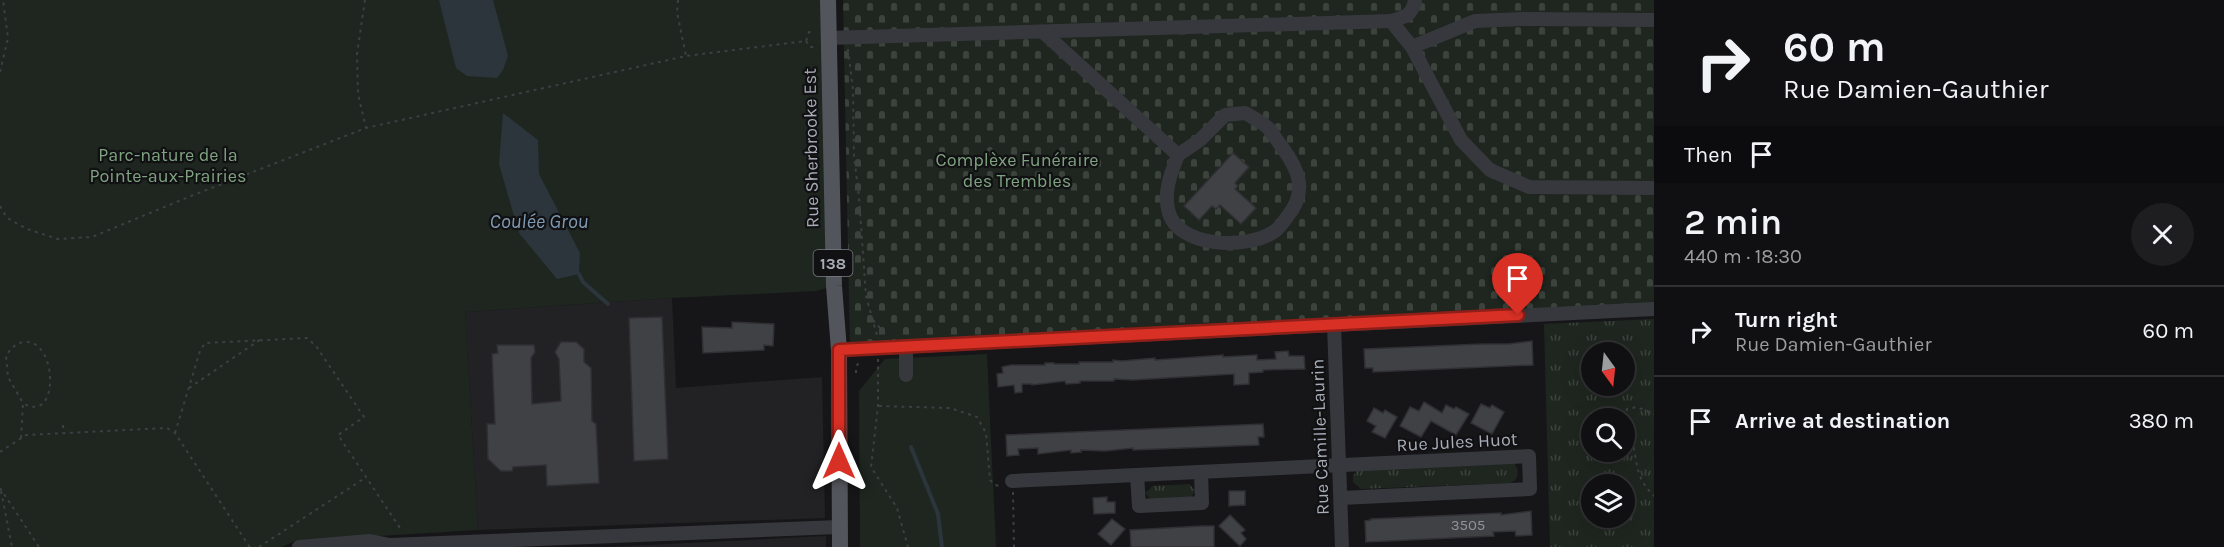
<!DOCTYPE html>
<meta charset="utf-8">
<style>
:root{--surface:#101012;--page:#1e1e20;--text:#f1f3f6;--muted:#9c9d9f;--line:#303032}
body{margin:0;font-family:Karla,sans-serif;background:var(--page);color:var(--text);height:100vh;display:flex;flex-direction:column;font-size:22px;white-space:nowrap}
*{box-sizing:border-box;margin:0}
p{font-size:20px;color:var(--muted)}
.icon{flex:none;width:33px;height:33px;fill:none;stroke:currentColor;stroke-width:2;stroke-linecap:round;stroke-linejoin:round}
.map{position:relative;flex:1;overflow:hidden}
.details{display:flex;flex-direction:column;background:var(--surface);width:570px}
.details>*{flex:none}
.banner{background:#101012;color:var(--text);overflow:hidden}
.needle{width:39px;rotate:165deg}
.fabs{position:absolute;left:1581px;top:342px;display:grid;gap:12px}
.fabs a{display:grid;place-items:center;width:54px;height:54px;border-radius:50%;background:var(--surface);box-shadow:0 6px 24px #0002,0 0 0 2px var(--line);font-size:30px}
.pin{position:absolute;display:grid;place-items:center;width:51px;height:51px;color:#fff;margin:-62px -26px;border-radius:50% 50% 50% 0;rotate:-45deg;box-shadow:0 0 6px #0007}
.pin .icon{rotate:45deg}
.me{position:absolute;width:66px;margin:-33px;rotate:0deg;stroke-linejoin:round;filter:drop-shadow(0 0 4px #0008)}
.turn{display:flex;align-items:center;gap:21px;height:126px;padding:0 30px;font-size:27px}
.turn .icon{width:78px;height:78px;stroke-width:2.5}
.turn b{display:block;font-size:42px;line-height:51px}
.then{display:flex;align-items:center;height:57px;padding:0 30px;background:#0003;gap:12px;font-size:22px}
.round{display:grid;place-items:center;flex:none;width:63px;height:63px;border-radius:32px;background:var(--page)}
.head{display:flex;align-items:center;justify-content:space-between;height:102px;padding:0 30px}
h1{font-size:36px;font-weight:600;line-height:45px}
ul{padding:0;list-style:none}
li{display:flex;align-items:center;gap:18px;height:90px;padding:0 30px;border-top:2px solid var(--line)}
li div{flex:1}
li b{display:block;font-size:22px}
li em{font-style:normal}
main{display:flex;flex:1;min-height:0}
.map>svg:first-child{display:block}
</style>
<main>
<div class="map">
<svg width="1654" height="547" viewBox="0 0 1654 547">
<defs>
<pattern id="grass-tufts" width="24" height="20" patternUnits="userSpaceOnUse" patternTransform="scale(1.5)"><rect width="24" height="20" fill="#1e261f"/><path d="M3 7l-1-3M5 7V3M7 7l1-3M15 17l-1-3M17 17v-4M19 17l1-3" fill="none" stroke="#3c433d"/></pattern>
<pattern id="cemetery-stones" width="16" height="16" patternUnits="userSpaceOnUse" patternTransform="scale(1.5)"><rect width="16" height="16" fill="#1e261f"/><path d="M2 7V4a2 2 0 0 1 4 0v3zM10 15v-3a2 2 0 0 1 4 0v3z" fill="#3c433d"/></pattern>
</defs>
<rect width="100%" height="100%" fill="#161618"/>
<!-- built -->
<g fill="#222225">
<path d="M672 298 676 388 822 377 825 518 478 530 465 312Z"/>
<path d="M826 536V547H608L628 546Z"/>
</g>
<!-- grass -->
<g fill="url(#grass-tufts)" fill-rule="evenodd">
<path d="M1654 319V547H1550L1544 324ZM1592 352H1624V386H1592ZM1592 418H1624V452H1592ZM1592 484H1624V518H1592Z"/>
<path d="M1514 463C1520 471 1519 480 1510 483L1360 489 1359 487 1353 482V476L1358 469Z"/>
<path d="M1190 484 1193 489H1196L1191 498 1150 499 1145 492 1148 491 1152 486Z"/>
</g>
<!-- cemetery -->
<path fill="url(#cemetery-stones)" d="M843 0H1654V305L850 346Z"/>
<!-- park -->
<g fill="#1e261f">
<path d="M0 0H828L834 286 816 291 672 298 465 312 478 530 295 541 282 547H0Z"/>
<path d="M987 354 996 547H860L859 391 885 359Z"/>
</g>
<!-- water -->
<g fill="#2c353c">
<path d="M439 0H493L508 56 503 70 497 78 467 76 456 68Z"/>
<path d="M503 113 538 140 539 174 580 253 579 274 557 279 519 233 499 164Z"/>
</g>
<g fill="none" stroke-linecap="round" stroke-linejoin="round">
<!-- stream -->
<g stroke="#2c353c" stroke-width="4">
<path d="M579 274 583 282 608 304"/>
<path d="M911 447 938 514 942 547"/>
</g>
</g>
<!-- building -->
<g fill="#404145" stroke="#303034" stroke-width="1.5">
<path d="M1233 153 1249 167 1235 183 1238 186 1235 189 1256 208 1241 224 1220 205 1216 209 1212 206 1199 220 1184 206Z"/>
<path d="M662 317 668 459 634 461 629 318Z"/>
<path d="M732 322 774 324 773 346 764 345V350L703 353 702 327 732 328Z"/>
<path d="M1532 341 1533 365 1373 372V368H1365L1364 349 1482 344H1509Z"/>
<path d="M561 342H576L584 349V362L591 368 592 421 596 424 599 483 547 486 546 465 513 467 512 471H501L488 459 487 424H495L492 354 498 353 497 345H534L535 352 531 358 532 404 561 401 559 359 555 352Z"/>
<path d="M1288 351 1289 356H1304L1305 369 1263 370V372L1249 373V384L1234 385V374L1133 380 1114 379V381H1080V383L1066 384 1065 381 1032 385V384H1022V392L1015 393 1014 385 998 387 997 374 1003 373 1002 367 1011 365H1045V363H1054V364H1079V362H1113V360L1122 361 1155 358V360L1223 355V357L1257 355V360L1276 359 1275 352Z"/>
<path d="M1424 402 1442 413 1446 405 1454 409 1456 407 1469 414 1456 435 1431 421 1421 437 1400 426 1410 407 1419 411Z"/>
<path d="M1481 404 1490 408 1492 405 1504 412 1492 434 1471 423Z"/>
<path d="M1374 408 1383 413 1385 410 1397 417 1385 438 1372 432 1376 426 1367 421Z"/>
<path d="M1263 424 1264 437H1258L1259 445 1133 450V448L1105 451 1081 450V452L1071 453V450L1038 454V448L1018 449 1019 455 1007 456 1006 435Z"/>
<path d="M1229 491H1245V505L1229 506Z"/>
<path d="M1107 497V502H1115V513L1094 514 1093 498Z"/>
<path d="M1531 511 1532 535 1516 536 1515 531 1493 532 1494 536 1366 542 1365 521 1371 520V519L1501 513V515Z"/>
<path d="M1230 515 1245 530 1241 533 1246 539 1240 546 1219 526Z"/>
<path d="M1112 519 1125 529 1111 545 1098 534Z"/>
<path d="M1202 526H1214V547H1131L1130 530Z"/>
</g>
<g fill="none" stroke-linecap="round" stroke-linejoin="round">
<!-- path -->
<g stroke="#3d3f44" stroke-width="2" stroke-dasharray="3 4.5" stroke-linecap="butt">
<path d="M365 0 357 54 358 94 366 128"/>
<path d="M678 0 677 12 686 56"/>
<path d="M806 41 810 47H816"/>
<path d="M848 49 853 90 854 156 859 197 866 296 877 335"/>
<path d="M0 72 8 38 3 0"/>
<path d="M0 206 7 218 27 229 58 239 92 237 191 196 366 128 686 56 806 41 809 32H814"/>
<path d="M873 320 887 336"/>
<path d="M878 359V406L871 467 897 508 908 547"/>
<path d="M856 373V367L859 362"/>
<path d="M189 388 261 339"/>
<path d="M879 406 950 408 977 417 986 433 990 480 995 485 1000 486"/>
<path d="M1624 418 1627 409 1637 407 1654 414"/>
<path d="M1624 419C1626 425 1629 431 1631 437 1639 463 1633 475 1654 496"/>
<path d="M63 425V433"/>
<path d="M175 433 200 351 205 343 307 338 316 346 364 417 338 435 402 531"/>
<path d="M21 438 23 403 8 377 6 356C10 349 16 343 24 342 58 338 60 426 23 403"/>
<path d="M0 452 26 435 167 428 175 433 249 546"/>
<path d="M0 488 39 547"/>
<path d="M1 491 12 547"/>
<path d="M1013 492 1014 547"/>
<path d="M248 547H256"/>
<path d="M259 547 365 478"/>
</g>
<!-- minor -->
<g stroke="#37383d" stroke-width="14">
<path d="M1415 0C1412 16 1405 17 1391 21L1412 47 1461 140 1490 170 1529 187 1654 188"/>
<path d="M1043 32 1178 155 1200 140 1225 115 1245 113C1252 117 1262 122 1268 128 1273 133 1277 141 1282 147 1299 170 1308 192 1287 217 1284 221 1280 227 1275 231 1249 250 1175 249 1168 209 1164 190 1171 173 1178 155"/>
<path d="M828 38 1391 21"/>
<path d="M1412 47 1475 21 1523 19 1654 20"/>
<path d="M1334 325 1342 547"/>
<path d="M906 346V375"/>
<path d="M839 350 1654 309"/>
<path d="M1137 475 1139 506 1202 503 1201 472"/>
<path d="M1012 481 1529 456 1530 489 1341 498"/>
<path d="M299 547 370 541 390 545 839 527"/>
</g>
<!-- major -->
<path stroke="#53555c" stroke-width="16" d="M828 0 834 286 839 350 840 547"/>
</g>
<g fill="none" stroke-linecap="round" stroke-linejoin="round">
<!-- route casing -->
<g stroke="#8d1f18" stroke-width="15">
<path id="route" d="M839 461V350L1518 315"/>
</g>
<!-- route -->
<use href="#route" stroke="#d93025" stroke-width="10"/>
</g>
<g text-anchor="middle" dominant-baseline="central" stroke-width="4.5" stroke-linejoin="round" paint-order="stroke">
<!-- number labels -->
<g font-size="15" fill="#8e929b">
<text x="1468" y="525">3505</text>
</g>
<!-- shield labels -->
<rect fill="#111113" stroke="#7b7e86" stroke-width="1.5" x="813.5" y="250" width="39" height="26" rx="4.5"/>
<g font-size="16" font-weight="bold" fill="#a8adb8">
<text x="833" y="263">138</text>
</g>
<!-- street labels -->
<g font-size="18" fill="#a8adb8" stroke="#111113">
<text transform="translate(811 148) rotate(-91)">Rue Sherbrooke Est</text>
<text transform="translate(1320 437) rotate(-92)">Rue Camille-Laurin</text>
<text transform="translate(1457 442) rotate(-3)">Rue Jules Huot</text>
</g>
<!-- park labels -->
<g font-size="18" fill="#7fa381" stroke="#111113">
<text x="168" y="155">Parc-nature de la<tspan x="168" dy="21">Pointe-aux-Prairies</tspan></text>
<text x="1017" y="160">Complèxe Funéraire<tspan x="1017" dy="21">des Trembles</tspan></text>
</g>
<!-- water labels -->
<g font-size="20" font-style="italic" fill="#7f9bb3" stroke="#111113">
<text x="539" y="221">Coulée Grou</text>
</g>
</g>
</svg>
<div class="fabs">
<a><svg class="needle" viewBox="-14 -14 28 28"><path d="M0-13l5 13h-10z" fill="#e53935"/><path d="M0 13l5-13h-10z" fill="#9c9d9f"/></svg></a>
<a><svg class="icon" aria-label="search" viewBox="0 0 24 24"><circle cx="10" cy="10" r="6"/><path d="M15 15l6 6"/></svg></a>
<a><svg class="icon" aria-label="layers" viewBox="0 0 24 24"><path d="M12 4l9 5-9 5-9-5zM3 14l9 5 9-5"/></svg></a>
</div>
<div class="pin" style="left:1518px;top:315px;background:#d93025"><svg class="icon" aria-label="arrive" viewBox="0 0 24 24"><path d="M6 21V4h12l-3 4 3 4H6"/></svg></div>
<svg class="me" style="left:839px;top:461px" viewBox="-20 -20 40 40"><path d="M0-17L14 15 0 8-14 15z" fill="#d93025" stroke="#fff" stroke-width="4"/></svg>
</div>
<section class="details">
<div class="banner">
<div class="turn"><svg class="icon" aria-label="right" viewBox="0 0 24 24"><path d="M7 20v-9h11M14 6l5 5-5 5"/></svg><div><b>60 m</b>Rue Damien-Gauthier</div></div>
<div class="then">Then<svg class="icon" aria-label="arrive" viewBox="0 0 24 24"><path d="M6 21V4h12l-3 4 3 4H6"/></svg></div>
</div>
<div class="head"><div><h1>2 min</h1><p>440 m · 18:30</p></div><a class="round"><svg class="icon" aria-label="close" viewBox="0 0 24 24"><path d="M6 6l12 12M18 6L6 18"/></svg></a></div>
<ul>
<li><svg class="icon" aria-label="right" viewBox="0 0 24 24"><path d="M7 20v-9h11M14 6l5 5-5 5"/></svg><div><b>Turn right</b><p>Rue Damien-Gauthier</p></div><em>60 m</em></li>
<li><svg class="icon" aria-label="arrive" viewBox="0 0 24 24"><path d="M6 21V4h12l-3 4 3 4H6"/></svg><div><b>Arrive at destination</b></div><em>380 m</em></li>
</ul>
</section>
</main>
